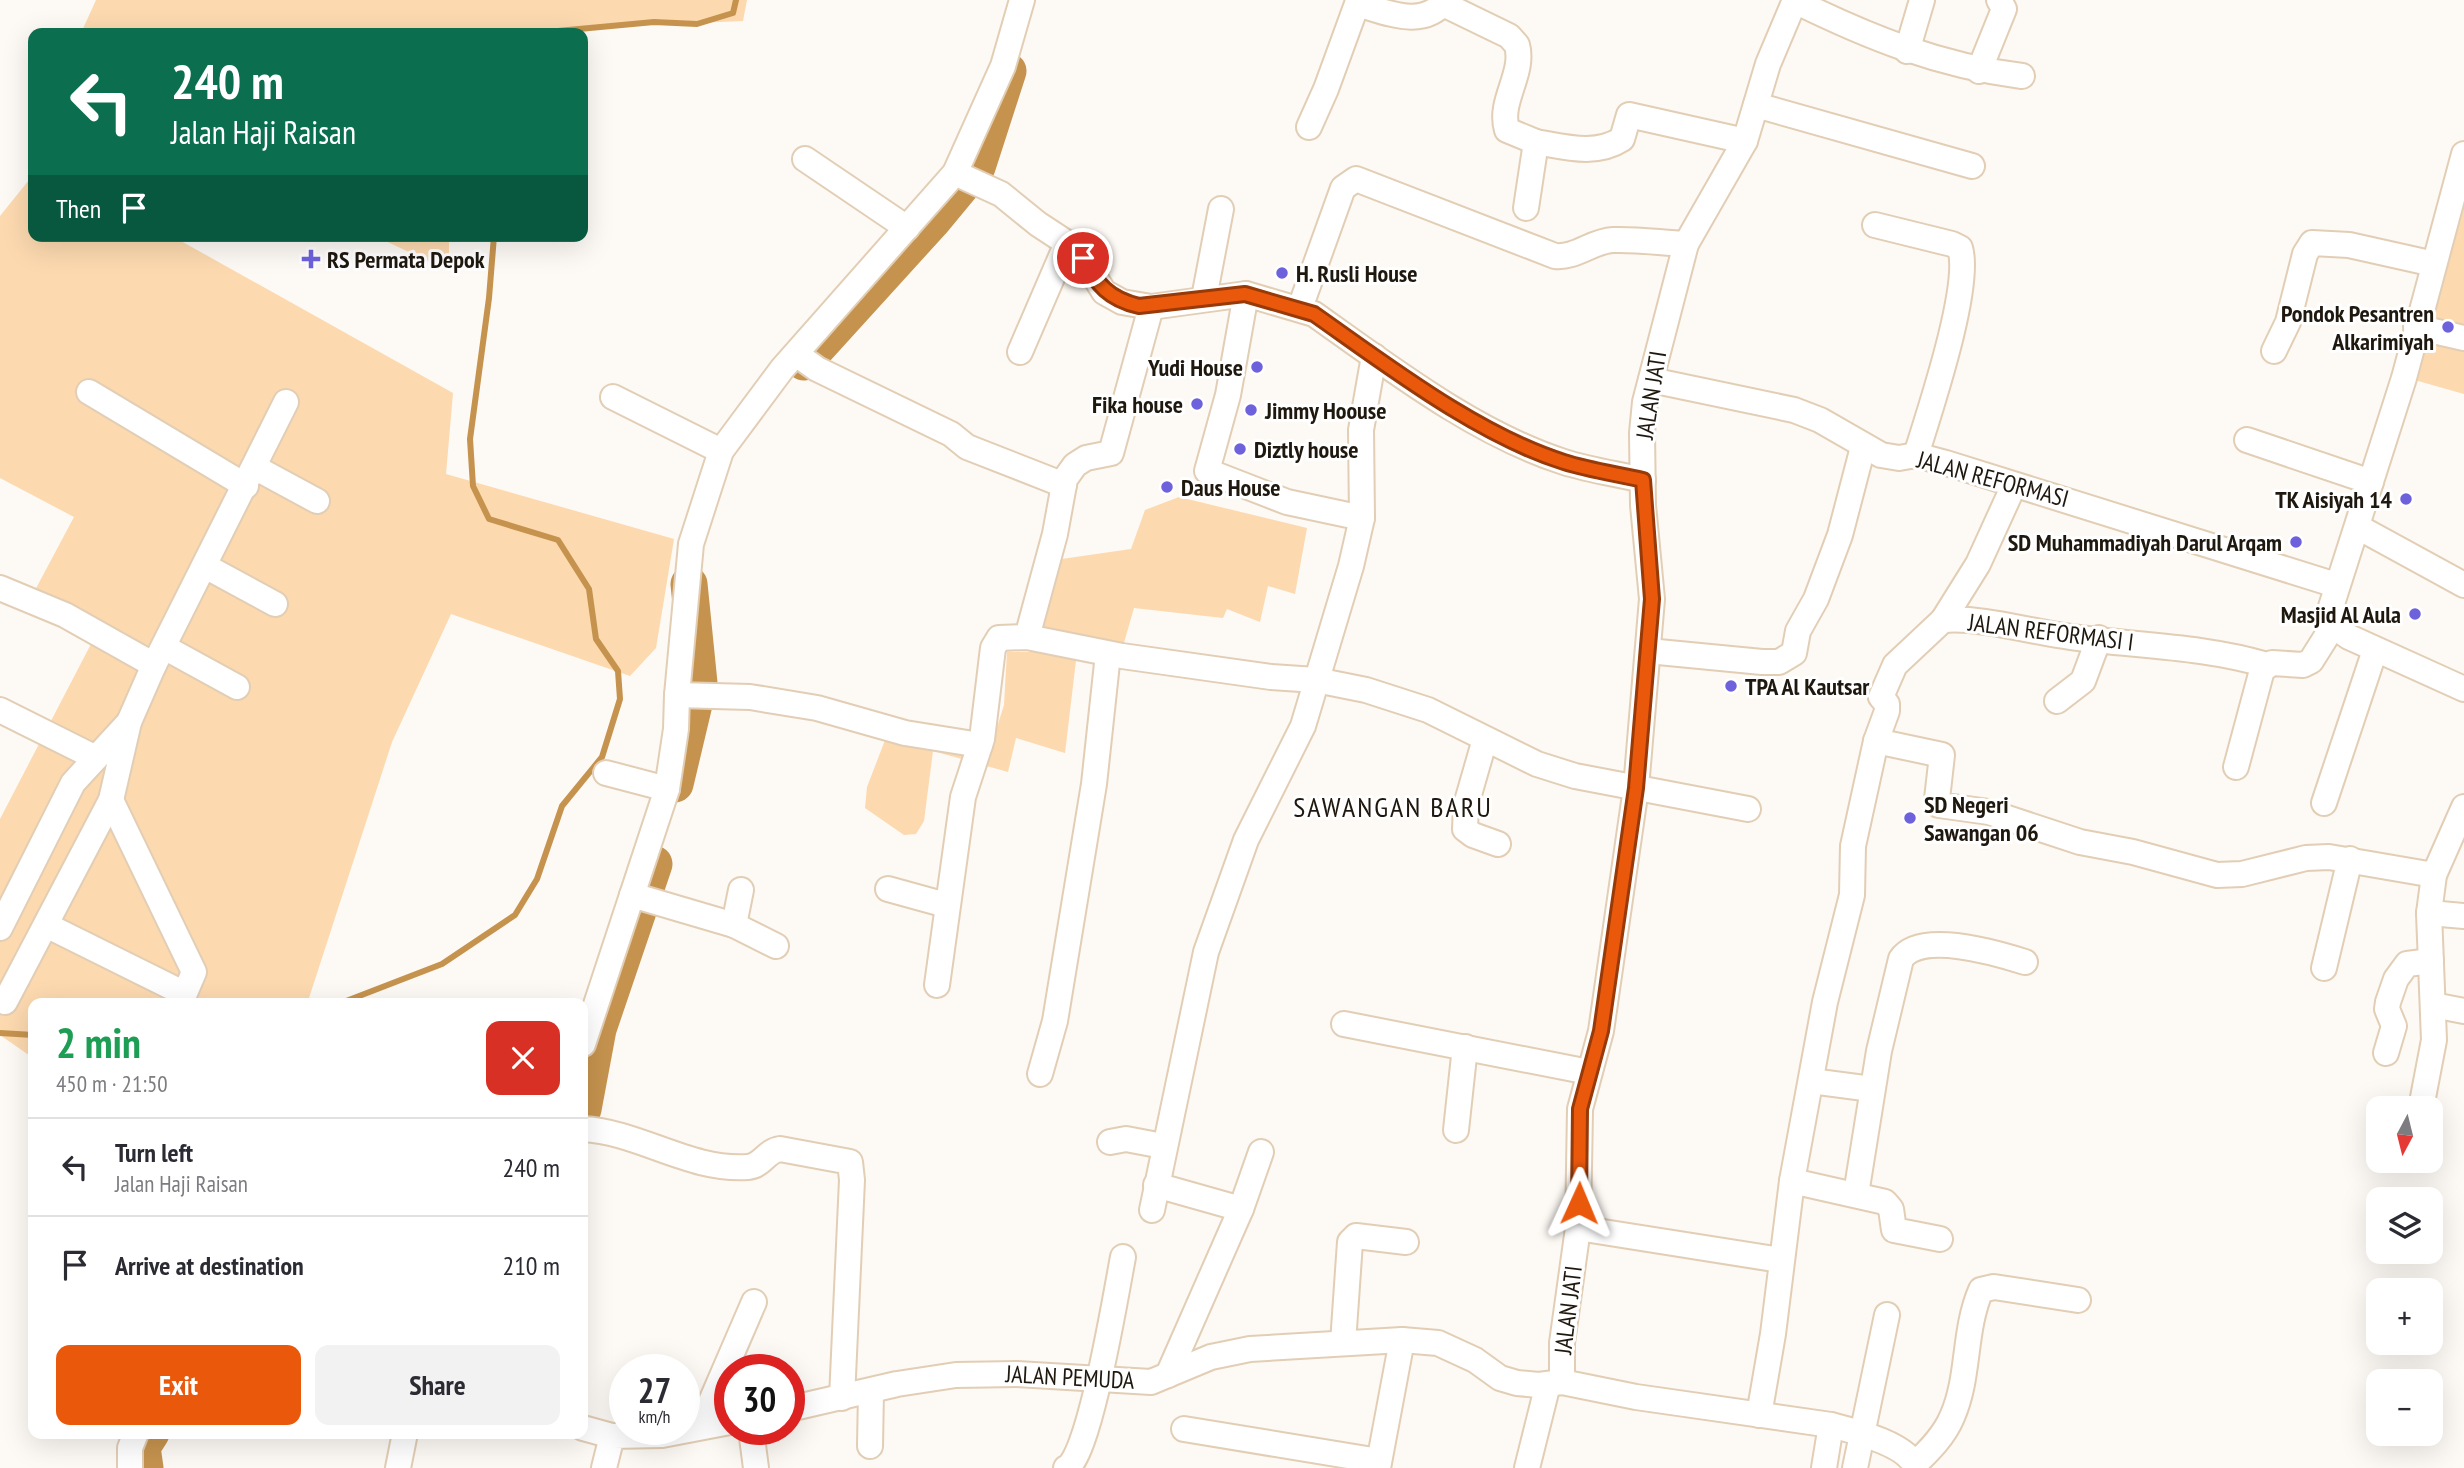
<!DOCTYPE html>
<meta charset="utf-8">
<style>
:root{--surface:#fff;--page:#f2f2f3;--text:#2b2b33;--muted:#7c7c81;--line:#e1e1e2;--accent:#ea580c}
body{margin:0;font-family:"PT Sans Narrow",sans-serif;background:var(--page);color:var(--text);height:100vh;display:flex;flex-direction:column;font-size:26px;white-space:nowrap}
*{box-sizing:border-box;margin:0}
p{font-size:23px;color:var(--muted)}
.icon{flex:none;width:38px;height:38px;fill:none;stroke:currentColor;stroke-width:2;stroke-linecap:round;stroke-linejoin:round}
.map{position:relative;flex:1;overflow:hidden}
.details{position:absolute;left:28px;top:998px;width:560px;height:441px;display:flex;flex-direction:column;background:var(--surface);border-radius:14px;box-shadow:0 7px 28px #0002}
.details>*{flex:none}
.guide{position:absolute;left:28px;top:28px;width:560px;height:214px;border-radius:14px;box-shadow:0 7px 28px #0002;background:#0b6e4f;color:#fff;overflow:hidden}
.needle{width:46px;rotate:187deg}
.fabs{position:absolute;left:2366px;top:1096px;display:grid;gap:14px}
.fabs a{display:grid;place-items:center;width:77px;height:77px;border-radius:14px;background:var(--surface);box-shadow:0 7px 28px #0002;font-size:35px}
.speed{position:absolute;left:609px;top:1354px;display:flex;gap:14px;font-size:35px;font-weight:700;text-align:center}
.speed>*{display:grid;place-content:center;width:91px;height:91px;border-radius:50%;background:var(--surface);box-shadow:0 7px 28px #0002;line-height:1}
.speed small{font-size:18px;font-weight:400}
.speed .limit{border:10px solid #d22;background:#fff;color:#111}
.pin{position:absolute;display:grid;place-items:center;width:60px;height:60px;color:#fff;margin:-30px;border:4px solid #fff;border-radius:50%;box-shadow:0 2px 7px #0007}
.me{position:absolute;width:77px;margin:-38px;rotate:1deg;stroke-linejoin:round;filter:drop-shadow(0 0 5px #0008)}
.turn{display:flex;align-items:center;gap:24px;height:147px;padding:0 28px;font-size:32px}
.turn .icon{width:91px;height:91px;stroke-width:2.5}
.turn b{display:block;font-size:49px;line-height:60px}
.then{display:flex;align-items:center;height:66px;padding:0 28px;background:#0003;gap:14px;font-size:26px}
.round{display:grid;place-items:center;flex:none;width:74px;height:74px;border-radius:14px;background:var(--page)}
.overview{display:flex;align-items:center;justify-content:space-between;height:119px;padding:0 28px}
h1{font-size:42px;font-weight:800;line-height:52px;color:#1e9e55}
.button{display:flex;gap:14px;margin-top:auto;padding:14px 28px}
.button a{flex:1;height:80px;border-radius:14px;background:var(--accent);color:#fff;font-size:28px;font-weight:800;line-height:80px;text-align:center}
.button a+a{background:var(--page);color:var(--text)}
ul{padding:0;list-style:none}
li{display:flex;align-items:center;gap:21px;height:98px;padding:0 28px;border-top:2px solid var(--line)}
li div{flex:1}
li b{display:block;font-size:26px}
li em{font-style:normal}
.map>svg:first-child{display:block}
</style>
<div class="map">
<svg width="2464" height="1468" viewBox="0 0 2464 1468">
<rect width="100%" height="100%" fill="#fdf9f4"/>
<!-- green -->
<g fill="#fcd9af">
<path d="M96 0H747L743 21 557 29 540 33H81Z"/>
<path d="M2464 151V394L2411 379Z"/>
<path d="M33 175V236H172L453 393 446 474 674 539 656 648 630 676 451 614 392 742 309 998 291 1003H33V1058L0 1035V819L91 644 25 609 74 517 0 478V216Z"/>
<path d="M375 236H449V271Z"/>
<path d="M1179 497 1307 528 1295 594 1268 586 1260 622 1227 609 1223 618 1134 608 1123 646 1035 628 1048 561 1131 549 1145 510Z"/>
<path d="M1007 652H1077L1065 753 1016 738 1008 772 933 751 924 821 916 834 904 835 865 808 867 787 887 735 994 737 1004 705Z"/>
</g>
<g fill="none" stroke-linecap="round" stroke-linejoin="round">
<!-- stream -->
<g stroke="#c5934e" stroke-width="6">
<path d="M536 33 654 22 697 24 733 13 736 0"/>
<path d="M341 1003 442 964 515 915 537 879 562 806 602 757 620 699 618 671 596 639 589 589 558 540 489 519 473 486 470 439 489 298 494 236"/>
<path d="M0 1033 33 1035"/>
</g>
<!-- river -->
<g stroke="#c5934e" stroke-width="37">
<path d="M804 362 934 219 977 167 1008 71"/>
<path d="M675 784 699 683 689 584"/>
<path d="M583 1109 598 1029 654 864"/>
<path d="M145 1468 142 1447 151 1433"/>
</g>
<!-- minor casing -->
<g stroke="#e2ceb5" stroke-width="28">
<g id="minor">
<path d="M1795 1C1868 37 1940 66 2022 76"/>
<path d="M1443 4 1509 36 1517 45C1525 74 1498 101 1507 130L1536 142"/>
<path d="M1907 51 1922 0"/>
<path d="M1979 71 2004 9 1999 0"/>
<path d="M1756 105 1972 166"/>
<path d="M1309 127 1326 89 1357 4C1387 12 1423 30 1446 0"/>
<path d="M2464 154 2404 378 2330 610 2333 626 2349 637 2464 689"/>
<path d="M805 159 907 228"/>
<path d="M955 173 1001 194 1038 224 1067 243 1083 258 1104 292 1122 302 1151 307 1246 294 1314 314C1389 367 1476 434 1564 462 1589 470 1617 474 1643 480"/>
<path d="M1526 208 1536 142C1566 147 1596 156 1622 139L1629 115 1745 141"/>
<path d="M1875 225 1952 244 1960 248C1972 286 1929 413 1916 455"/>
<path d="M1246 294 1228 395 1207 471 1287 502 1362 518"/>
<path d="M1204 298 1221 209"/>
<path d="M1300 308 1343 188 1356 179 1555 256C1576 258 1592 241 1613 240 1637 239 1662 243 1686 244"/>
<path d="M2416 327 2464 338"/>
<path d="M2274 351 2288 322 2305 254 2312 243 2349 245 2434 264"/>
<path d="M1020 352 1067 243"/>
<path d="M796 354 817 369 951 434 967 447 1064 485"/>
<path d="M1651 380 1794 410 1820 420 1881 455 1899 458 1916 455 1946 463 2336 585"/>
<path d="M89 392 246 486"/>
<path d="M613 397 721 451"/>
<path d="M2247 440 2371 482"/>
<path d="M256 468 317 501"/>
<path d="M2014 485 1978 564 1943 620C1986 617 2029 632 2071 637 2137 646 2203 646 2267 665"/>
<path d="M2358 527 2464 585"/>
<path d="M205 566 275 604"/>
<path d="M0 588 65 615 154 665 286 402"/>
<path d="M1027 637 1055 534 1065 479 1075 465 1086 458 1111 453 1151 307"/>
<path d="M164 647 237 687"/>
<path d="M1648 651 1762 662H1779L1794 653 1798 631 1816 599 1840 535 1863 447"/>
<path d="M677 695 750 697 817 708 905 733 980 745"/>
<path d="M2057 701 2083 681 2099 638"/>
<path d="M0 710 96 758"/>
<path d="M129 722 154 665"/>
<path d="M1485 739 1466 805 1465 829 1473 835 1498 844"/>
<path d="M1876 741 1942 755 1937 799 1939 805 1989 812 2080 842 2133 852 2217 875 2242 874 2306 858 2329 857 2434 875"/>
<path d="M2236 767 2262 670 2272 663 2303 665 2311 661 2333 626"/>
<path d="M606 773 667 789"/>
<path d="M2324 803 2375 650"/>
<path d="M888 889 946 905"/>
<path d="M632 895 734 925 776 946"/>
<path d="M2429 913 2464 916"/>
<path d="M46 925 179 991 185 993 194 972 111 800"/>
<path d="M734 925 741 890"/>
<path d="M0 928 73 783 129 722 111 800 5 1002 0 1000"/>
<path d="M2324 968 2350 859"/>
<path d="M937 985 963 797 982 739 993 648 999 638 1027 637 1122 656 1271 677 1316 680 1366 690 1428 710 1537 764 1575 776 1748 809"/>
<path d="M2433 1005 2464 1011"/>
<path d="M1344 1024 1589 1072"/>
<path d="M583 1044 667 789 676 729 677 695 691 544 721 451 782 369 955 173 1003 66 1022 0"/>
<path d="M2386 1053 2394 1026 2387 1009 2388 1002 2396 979 2407 964 2431 961"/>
<path d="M1040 1074 1055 1021 1094 784 1108 654"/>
<path d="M1811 1081 1872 1089"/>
<path d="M2421 1108 2434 1040 2429 913 2434 875 2464 807"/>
<path d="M583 1129C640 1132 689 1171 748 1167 762 1166 766 1151 780 1149L850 1162 852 1180 842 1398"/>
<path d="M1456 1130 1465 1047"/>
<path d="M1110 1142 1126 1139 1163 1146"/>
<path d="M1792 1181 1885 1202 1891 1209 1894 1230 1940 1239"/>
<path d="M1156 1185 1241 1209"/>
<path d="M1856 1194 1879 1051 1901 959C1920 930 1997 953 2025 962"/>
<path d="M1152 1210 1206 952 1246 840 1303 726 1351 566 1362 518 1361 430 1374 356"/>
<path d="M1578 1228 1780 1260"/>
<path d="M1343 1343 1350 1242 1356 1236 1406 1242"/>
<path d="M1168 1375 1241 1209 1261 1152"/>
<path d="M1562 1382 1636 1397 1831 1425C1854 1431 1908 1444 1916 1468"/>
<path d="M789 1409 897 1384 956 1375 1017 1374 1151 1382 1211 1357 1250 1349 1402 1340 1438 1343 1475 1360 1500 1378 1517 1383 1539 1385 1562 1382V1343L1578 1228 1580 1109 1601 1031 1636 788 1652 599 1643 505 1642 433 1645 402 1686 244 1745 141 1768 64 1795 0"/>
<path d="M1759 1415 1773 1334 1792 1181 1825 1002 1852 895 1853 846 1876 741 1887 711V704L1881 697 1895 665 1943 620"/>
<path d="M700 1427 754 1302"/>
<path d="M583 1428 612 1436"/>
<path d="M1184 1429 1379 1461"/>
<path d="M751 1430 756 1468"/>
<path d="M870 1446 871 1391"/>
<path d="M1915 1464C1929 1451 1944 1436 1952 1417 1970 1377 1963 1331 1981 1290L1994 1287 2078 1300"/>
<path d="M130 1468V1448L136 1433"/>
<path d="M398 1468 405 1433"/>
<path d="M604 1468 612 1436 662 1435 730 1422"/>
<path d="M1066 1468C1089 1460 1117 1288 1123 1257"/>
<path d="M1378 1468 1402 1340"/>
<path d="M1527 1468 1548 1384"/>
<path d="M1824 1468 1831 1425"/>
<path d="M1855 1468 1887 1315"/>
</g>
</g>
<!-- minor -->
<use href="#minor" stroke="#fff" stroke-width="24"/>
</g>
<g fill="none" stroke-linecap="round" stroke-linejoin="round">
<!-- route casing -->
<g stroke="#983908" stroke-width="18">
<path id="route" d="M1083 258C1097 285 1109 299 1139 306L1245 294 1314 314C1388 366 1478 435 1564 462 1589 470 1617 474 1643 480L1652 599 1636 788 1601 1031 1580 1109 1579 1203"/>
</g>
<!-- route -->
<use href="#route" stroke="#ea580c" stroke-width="12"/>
</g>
<!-- markers -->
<g fill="#6d62dc" stroke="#fff" stroke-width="2.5">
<path d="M307.5 248.5h7v7h7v7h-7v7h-7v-7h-7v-7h7z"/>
<circle cx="1282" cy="273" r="7"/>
<circle cx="2448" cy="327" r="7"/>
<circle cx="1257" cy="367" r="7"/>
<circle cx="1197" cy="404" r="7"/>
<circle cx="1251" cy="410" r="7"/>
<circle cx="1240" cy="449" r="7"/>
<circle cx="1167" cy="487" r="7"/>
<circle cx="2406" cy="499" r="7"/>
<circle cx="2296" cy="542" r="7"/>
<circle cx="2415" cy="614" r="7"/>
<circle cx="1731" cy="686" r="7"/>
<circle cx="1910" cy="818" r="7"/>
</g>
<g text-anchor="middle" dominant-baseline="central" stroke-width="6" stroke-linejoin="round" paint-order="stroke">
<!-- poi labels -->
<g font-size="24" font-weight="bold" fill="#1f180f" stroke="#fff" text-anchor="start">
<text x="327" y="259">RS Permata Depok</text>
<text x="1296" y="273">H. Rusli House</text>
<text x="2434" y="313" text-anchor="end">Pondok Pesantren<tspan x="2434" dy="28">Alkarimiyah</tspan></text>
<text x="1243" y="367" text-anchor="end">Yudi House</text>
<text x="1183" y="404" text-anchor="end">Fika house</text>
<text x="1265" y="410">Jimmy Hoouse</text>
<text x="1254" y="449">Diztly house</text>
<text x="1181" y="487">Daus House</text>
<text x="2392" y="499" text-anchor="end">TK Aisiyah 14</text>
<text x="2282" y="542" text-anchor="end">SD Muhammadiyah Darul Arqam</text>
<text x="2401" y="614" text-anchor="end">Masjid Al Aula</text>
<text x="1745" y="686">TPA Al Kautsar</text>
<text x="1924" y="804">SD Negeri<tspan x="1924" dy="28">Sawangan 06</tspan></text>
</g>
<!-- street labels -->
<g font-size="24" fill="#1f180f" stroke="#fff">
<text transform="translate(1651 395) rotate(-81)">JALAN JATI</text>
<text transform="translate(1993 479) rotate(15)">JALAN REFORMASI</text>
<text transform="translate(2051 632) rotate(7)">JALAN REFORMASI I</text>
<text transform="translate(1568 1310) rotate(-83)">JALAN JATI</text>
<text transform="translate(1070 1377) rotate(3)">JALAN PEMUDA</text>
</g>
<!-- quarter labels -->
<g font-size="28" letter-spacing="2" fill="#1f180f" stroke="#fff">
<text x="1393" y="806">SAWANGAN BARU</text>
</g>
</g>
</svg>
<div class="fabs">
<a><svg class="needle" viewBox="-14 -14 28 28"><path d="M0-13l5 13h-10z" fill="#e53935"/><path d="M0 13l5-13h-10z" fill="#7c7c81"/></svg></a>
<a><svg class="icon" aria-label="layers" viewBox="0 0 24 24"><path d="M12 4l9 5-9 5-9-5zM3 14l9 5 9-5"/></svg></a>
<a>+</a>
<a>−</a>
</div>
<div class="speed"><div>27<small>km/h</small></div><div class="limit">30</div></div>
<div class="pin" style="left:1083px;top:258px;background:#d93025"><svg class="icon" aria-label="arrive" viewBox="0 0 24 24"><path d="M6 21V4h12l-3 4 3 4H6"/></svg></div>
<svg class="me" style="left:1579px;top:1203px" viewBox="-20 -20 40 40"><path d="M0-17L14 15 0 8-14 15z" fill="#ea580c" stroke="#fff" stroke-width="4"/></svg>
<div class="guide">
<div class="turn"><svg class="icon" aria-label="left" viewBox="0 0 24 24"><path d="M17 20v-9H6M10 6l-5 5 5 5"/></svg><div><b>240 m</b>Jalan Haji Raisan</div></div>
<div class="then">Then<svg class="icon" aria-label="arrive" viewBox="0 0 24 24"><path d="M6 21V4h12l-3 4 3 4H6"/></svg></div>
</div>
<section class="details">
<div class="overview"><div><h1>2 min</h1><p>450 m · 21:50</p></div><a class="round" style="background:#d93025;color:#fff"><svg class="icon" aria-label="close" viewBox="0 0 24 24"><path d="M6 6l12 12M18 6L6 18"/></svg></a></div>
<ul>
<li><svg class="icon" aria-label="left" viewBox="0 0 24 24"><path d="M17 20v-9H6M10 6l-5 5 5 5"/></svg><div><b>Turn left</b><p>Jalan Haji Raisan</p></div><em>240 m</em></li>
<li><svg class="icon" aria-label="arrive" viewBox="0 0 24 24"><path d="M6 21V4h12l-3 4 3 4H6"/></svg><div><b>Arrive at destination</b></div><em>210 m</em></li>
</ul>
<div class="button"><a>Exit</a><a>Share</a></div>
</section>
</div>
